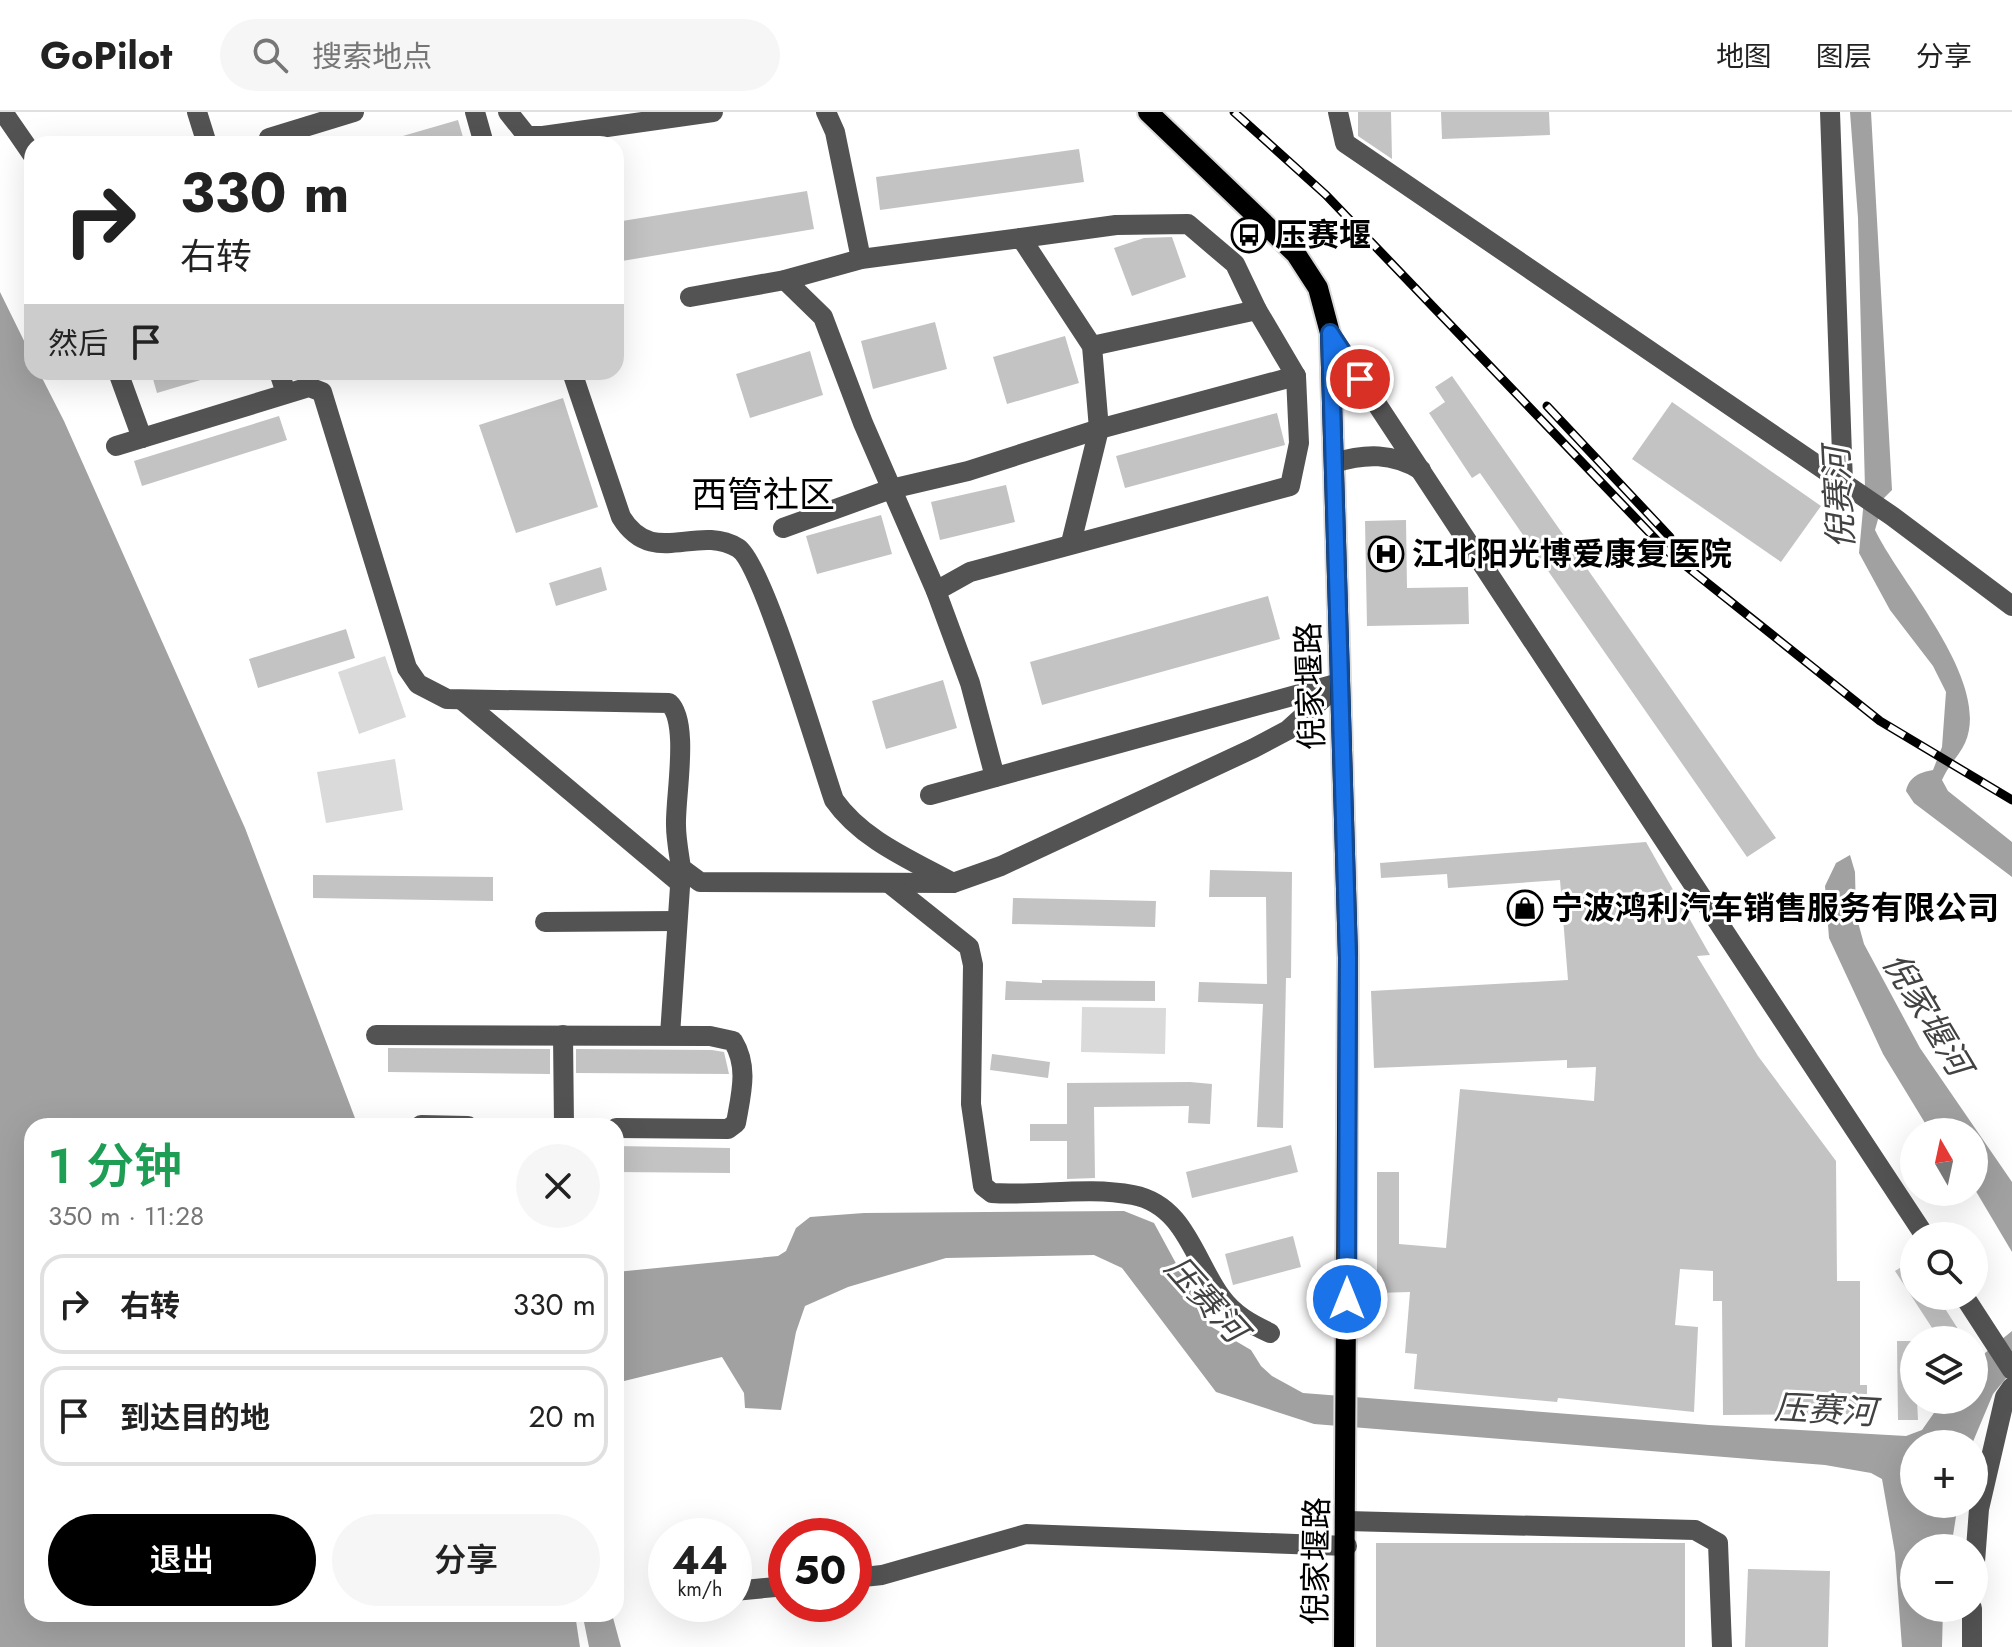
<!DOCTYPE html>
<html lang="zh">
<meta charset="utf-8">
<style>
:root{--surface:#fff;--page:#f6f6f6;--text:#222;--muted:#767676;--line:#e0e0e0;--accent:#000}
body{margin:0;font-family:Jost,"Noto Sans SC",sans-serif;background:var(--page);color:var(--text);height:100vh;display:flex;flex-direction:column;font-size:30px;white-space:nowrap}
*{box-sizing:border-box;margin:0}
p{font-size:26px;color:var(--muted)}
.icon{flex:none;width:44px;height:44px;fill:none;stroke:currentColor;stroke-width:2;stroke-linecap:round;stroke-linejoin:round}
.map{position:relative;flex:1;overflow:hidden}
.side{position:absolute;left:24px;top:1006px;width:600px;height:504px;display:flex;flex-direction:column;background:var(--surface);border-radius:24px;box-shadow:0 8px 32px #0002}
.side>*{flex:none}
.top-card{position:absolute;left:24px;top:24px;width:600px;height:244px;border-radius:24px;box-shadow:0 8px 32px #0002;background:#fff;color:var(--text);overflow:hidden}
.needle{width:52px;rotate:351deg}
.tools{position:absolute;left:1900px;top:1006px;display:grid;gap:16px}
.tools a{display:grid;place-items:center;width:88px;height:88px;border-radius:50%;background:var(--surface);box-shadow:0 8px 32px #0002;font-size:40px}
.speed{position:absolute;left:648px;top:1406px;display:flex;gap:16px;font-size:40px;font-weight:700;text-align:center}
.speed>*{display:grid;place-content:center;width:104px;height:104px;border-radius:50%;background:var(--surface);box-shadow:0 8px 32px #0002;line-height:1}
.speed small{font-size:20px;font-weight:400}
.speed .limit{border:12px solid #d22;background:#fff;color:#111}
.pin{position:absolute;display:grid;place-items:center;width:68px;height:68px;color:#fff;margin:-34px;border:4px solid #fff;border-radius:50%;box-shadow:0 2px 8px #0007}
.me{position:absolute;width:88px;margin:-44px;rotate:0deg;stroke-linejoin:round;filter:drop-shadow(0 0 6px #0008)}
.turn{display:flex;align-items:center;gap:28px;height:168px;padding:0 24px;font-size:36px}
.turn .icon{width:104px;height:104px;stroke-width:2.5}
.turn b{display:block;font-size:56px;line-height:68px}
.then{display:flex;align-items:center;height:76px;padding:0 24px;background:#0003;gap:16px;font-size:30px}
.round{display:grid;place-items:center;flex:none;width:84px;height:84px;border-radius:42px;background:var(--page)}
.headline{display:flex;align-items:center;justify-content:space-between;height:136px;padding:0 24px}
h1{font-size:48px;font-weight:600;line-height:60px;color:#1e9e55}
.action{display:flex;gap:16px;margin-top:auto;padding:16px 24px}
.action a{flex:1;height:92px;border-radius:48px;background:var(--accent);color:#fff;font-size:32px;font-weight:600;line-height:92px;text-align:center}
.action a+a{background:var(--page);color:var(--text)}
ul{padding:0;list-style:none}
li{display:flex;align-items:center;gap:24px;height:100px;margin:0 16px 12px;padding:0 8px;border:4px solid var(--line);border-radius:24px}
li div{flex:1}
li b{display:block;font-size:30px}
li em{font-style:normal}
header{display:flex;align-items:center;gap:48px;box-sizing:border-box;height:112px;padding:0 40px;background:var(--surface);border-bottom:2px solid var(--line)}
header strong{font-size:38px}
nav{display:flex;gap:44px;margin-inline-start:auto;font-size:28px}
.search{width:560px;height:72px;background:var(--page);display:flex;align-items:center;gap:20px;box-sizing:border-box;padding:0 28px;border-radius:44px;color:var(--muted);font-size:30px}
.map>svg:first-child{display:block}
</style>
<header>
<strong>GoPilot</strong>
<div class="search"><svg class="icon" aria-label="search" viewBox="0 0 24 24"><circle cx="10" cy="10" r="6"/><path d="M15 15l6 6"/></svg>搜索地点</div>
<nav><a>地图</a><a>图层</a><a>分享</a></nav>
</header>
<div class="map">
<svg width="2012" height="1535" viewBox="0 0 2012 1535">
<rect width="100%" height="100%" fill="#fff"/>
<!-- pitch -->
<g fill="#dadada">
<path d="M385 544 406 605 359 622 338 560Z"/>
<path d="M395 647 403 698 326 711 317 660Z"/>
<path d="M1082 895 1166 896 1165 942 1081 940Z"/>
</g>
<!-- water -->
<g fill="#a1a1a1">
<path d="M1850 0H1871L1892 378 1884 386 1875 418C1901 472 1992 570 1965 631 1959 644 1948 654 1942 668L1948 679 2012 730V765L1914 691 1906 679C1909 665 1920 660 1933 658L1942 635 1946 580 1933 554 1890 498 1859 441 1865 376 1858 106Z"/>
<path d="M0 180 32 245V260H39L64 309 245 716 358 1014H32V1502H612L621 1535H0Z"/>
<path d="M1850 743 1855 760 1856 803 1864 832 1920 936 2012 1070V1140L1974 1076V1020H1932L1925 1011 1883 942 1829 826 1825 774 1836 751Z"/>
<path d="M1124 1099 1154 1111 1210 1214 1251 1238 1261 1254 1272 1264 1303 1281 1709 1313 1906 1324 1922 1318 1943 1288H1974V1250L2012 1219V1259L1993 1282 1972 1332H1914V1392H1958L1951 1436H1914V1496H1943L1942 1535H1902L1895 1441 1882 1367 1871 1361 1825 1353 1314 1312 1216 1280 1122 1156 1094 1143 946 1146 848 1175 805 1194 796 1220 781 1298 745 1296 744 1281 722 1245 616 1271V1160L778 1144 786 1139 796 1116 810 1105 864 1101Z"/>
</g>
<!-- pier -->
<path fill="#fff" d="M616 1500 617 1505 584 1510 589 1535H580L575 1502Z"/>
<!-- building -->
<g fill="#c3c3c3">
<path d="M1358 0H1391L1392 47 1358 24Z"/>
<path d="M1441 0H1549L1550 23 1442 27Z"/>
<path d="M458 8 465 32H390L389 28Z"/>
<path d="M1079 37 1084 70 880 98 876 65Z"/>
<path d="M807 79 814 117 616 150V110Z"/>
<path d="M1172 125 1186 165 1132 184 1114 136 1144 126Z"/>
<path d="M935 210 947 257 873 277 861 229Z"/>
<path d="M1065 224 1079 271 1007 292 993 245Z"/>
<path d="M810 239 823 283 750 306 736 262Z"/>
<path d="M151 260H214V264L157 281Z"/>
<path d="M1452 264 1776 726 1747 745 1480 361 1472 366 1429 301 1445 290 1435 275Z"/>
<path d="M563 286 598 395 516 421 479 313Z"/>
<path d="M1672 290 1821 394 1781 450 1632 347Z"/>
<path d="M1277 301 1285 333 1125 376 1116 344Z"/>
<path d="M279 304 287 328 142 374 134 349Z"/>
<path d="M1006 373 1015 410 940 428 931 390Z"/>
<path d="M881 403 892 442 817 462 806 424Z"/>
<path d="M1406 408 1407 476 1468 475 1469 512 1367 514 1365 409Z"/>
<path d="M601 455 607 478 556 494 549 471Z"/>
<path d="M1268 484 1280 527 1042 593 1030 550Z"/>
<path d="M346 517 355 546 258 576 249 547Z"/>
<path d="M943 568 957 616 886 637 872 589Z"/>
<path d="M1646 730 1710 843 1697 844 1758 944 1836 1049 1837 1169H1860V1273H1867V1302L1723 1303 1722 1189H1713V1159L1680 1157 1675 1213 1698 1215 1694 1300 1558 1286 1557 1290 1414 1277 1417 1242 1405 1241 1410 1180 1377 1181V1060H1399V1132L1446 1136 1460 977 1594 989 1596 955 1567 956V948L1374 956 1371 879 1568 868 1560 768 1448 776 1447 762 1381 766 1380 751Z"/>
<path d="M1210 758 1292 760 1291 866H1286L1283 1016 1257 1015 1263 892 1198 890 1199 870 1267 872 1266 785H1209Z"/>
<path d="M313 763 493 765V789L313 786Z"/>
<path d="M1013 786 1156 789 1155 815 1012 812Z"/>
<path d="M1042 868 1155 869V889L1005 888 1006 869 1042 871Z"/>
<path d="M388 936 550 937V962L388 960Z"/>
<path d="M576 937 712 938 724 940 729 962 576 961Z"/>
<path d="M992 942 1050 950 1048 966 990 958Z"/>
<path d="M1190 970 1212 972 1210 1012 1188 1011 1189 994 1094 995 1095 1066 1067 1067V1029H1030V1012H1067V971Z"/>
<path d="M1291 1033 1298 1060 1192 1086 1186 1060Z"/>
<path d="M616 1034 730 1036V1061L616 1060Z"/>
<path d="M1293 1124 1301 1155 1233 1173 1225 1142Z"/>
<path d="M1914 1147V1184H1937L1965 1228H1940L1895 1159Z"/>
<path d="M1897 1229H1914L1918 1308H1898Z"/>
<rect x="1376" y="1431" width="309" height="104"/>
<path d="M1748 1457 1830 1459 1828 1535H1745Z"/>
</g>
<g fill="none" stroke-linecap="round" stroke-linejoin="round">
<!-- major casing -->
<g stroke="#dbdbdb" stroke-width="24">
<path id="major" d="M1148 0 1296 142 1318 176 1330 221 1348 846 1344 1535"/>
</g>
<!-- minor -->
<g stroke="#535353" stroke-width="20">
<path d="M3 0 32 42"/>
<path d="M197 0 207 32"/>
<path d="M475 0 484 32"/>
<path d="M508 0 527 24H543L713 0"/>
<path d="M826 0 835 20 861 147"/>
<path d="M1338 0 1345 31 1892 404 2012 494"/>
<path d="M1830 0 1843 371"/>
<path d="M269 26 354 0"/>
<path d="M785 168 823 205 863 311 936 479 970 571 995 665"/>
<path d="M690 185 785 168 861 147 1021 126 1092 234 1099 317 1071 431"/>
<path d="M1330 221 1925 1124"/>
<path d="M1092 234 1257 198"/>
<path d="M118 260 142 326"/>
<path d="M279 260 286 281"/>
<path d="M572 260 621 405C653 457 696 411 738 436 763 451 820 648 834 688 862 728 911 748 953 771"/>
<path d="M116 334 309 275 322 280 407 556 418 572 447 587 669 591C690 610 675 685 676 713 676 727 679 742 681 756L700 770 953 771 1001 754 1254 636 1288 618 1340 571"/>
<path d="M1334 351C1366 341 1392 341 1421 358"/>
<path d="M783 416 891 377 968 359 1099 317 1296 264"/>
<path d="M936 479 970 460 1290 374 1299 331 1296 264 1257 198 1235 152 1188 112 1116 113 1021 126"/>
<path d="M462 588 680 771"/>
<path d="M930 683 1336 572"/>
<path d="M890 772 969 835 973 853 971 992 983 1074 992 1081C1038 1084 1088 1074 1133 1083 1185 1093 1194 1148 1221 1185 1234 1203 1251 1212 1270 1221"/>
<path d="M545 810 676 809"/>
<path d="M376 923 710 924 733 929C749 955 741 982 736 1011L728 1017 616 1016"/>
<path d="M563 923 564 1014"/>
<path d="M670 923 681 760"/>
<path d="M421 1013 468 1014"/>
<path d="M1964 1184 2012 1258"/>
<path d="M1347 1409 1695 1418 1718 1431 1722 1535"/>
<path d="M1974 1463 1979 1397 2005 1285 2012 1275"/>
<path d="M854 1466 882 1463 1026 1422 1347 1434"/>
<path d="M734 1479 786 1474"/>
<path d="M1972 1496V1535"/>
</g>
<!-- major -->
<use href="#major" stroke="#000" stroke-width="20"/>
<!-- rail casing -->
<g stroke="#000" stroke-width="9">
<g id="rail">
<path d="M1234 0 1326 83 1666 438 1880 609 2012 688"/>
<path d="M1547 294 1670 425"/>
</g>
</g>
<!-- rail -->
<use href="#rail" stroke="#fff" stroke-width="6" stroke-dasharray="18" stroke-linecap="butt"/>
</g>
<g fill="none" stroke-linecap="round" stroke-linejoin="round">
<!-- route casing -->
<g stroke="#114b97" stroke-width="20">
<path id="route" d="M1347 1187 1348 846 1330 221 1360 267"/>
</g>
<!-- route -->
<use href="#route" stroke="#1a73e8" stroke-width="14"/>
</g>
<!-- icons -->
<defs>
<g id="bus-ring" transform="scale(1.8)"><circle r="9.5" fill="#fff" stroke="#000" stroke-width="1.5"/><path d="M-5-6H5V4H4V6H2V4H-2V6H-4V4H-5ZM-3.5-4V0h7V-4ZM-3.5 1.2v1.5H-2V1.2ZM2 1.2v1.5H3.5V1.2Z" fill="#000"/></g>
<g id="hospital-ring" transform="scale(1.8)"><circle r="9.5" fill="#fff" stroke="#000" stroke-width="1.5"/><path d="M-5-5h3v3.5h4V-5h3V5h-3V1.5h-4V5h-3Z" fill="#000"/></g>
<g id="shop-ring" transform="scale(1.8)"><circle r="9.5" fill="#fff" stroke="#000" stroke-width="1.5"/><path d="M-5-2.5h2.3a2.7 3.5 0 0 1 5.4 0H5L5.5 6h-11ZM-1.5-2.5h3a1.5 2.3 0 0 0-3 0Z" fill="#000"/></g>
</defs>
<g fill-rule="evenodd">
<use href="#bus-ring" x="1249" y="123"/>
<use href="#hospital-ring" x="1386" y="442"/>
<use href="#shop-ring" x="1525" y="796"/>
</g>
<g text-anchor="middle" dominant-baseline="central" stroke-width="6" stroke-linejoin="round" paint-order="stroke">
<!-- poi labels -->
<g font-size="32" font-weight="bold" fill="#000" stroke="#fff" text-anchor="start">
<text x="1275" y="123">压赛堰</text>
<text x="1412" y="442">江北阳光博爱康复医院</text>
<text x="1551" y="796">宁波鸿利汽车销售服务有限公司</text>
</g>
<!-- street labels -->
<g font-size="32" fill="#000" stroke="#fff">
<text transform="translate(1310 574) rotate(-92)">倪家堰路</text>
<text transform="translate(1316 1449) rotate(-89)">倪家堰路</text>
</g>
<!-- water labels -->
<g font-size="34" font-style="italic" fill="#424242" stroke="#fff">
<text transform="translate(1839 386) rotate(-93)">倪赛河</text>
<text transform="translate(1927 902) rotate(59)">倪家堰河</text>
<text transform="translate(1206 1187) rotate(48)">压赛河</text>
<text transform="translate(1825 1298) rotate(3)">压赛河</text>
</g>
<!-- quarter labels -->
<g font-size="36" fill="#000" stroke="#fff">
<text x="763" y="382">西管社区</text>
</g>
</g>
</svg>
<div class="tools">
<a><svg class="needle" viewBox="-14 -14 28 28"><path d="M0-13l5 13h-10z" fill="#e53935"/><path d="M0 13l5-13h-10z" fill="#767676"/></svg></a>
<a><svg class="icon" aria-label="search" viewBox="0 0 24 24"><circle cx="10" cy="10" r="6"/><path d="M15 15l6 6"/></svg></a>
<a><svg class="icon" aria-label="layers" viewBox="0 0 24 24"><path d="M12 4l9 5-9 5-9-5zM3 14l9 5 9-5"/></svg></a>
<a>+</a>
<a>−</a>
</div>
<div class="speed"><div>44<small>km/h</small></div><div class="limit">50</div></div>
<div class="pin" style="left:1360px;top:267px;background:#d93025"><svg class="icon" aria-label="arrive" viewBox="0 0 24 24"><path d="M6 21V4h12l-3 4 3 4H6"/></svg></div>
<svg class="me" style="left:1347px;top:1187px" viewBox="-20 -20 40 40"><circle r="17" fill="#1a73e8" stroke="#fff" stroke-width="3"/><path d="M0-11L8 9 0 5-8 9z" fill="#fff"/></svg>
<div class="top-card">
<div class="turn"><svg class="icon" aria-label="right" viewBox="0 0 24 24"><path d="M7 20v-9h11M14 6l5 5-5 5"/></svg><div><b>330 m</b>右转</div></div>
<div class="then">然后<svg class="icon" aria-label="arrive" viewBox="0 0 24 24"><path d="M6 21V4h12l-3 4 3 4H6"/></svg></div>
</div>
<section class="side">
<div class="headline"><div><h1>1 分钟</h1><p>350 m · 11:28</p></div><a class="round"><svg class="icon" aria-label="close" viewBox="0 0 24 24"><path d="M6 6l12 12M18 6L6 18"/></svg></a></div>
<ul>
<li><svg class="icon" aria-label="right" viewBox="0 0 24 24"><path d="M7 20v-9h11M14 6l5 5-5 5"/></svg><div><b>右转</b></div><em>330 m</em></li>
<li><svg class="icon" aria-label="arrive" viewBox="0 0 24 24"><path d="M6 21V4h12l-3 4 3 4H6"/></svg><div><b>到达目的地</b></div><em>20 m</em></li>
</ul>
<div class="action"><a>退出</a><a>分享</a></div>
</section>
</div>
